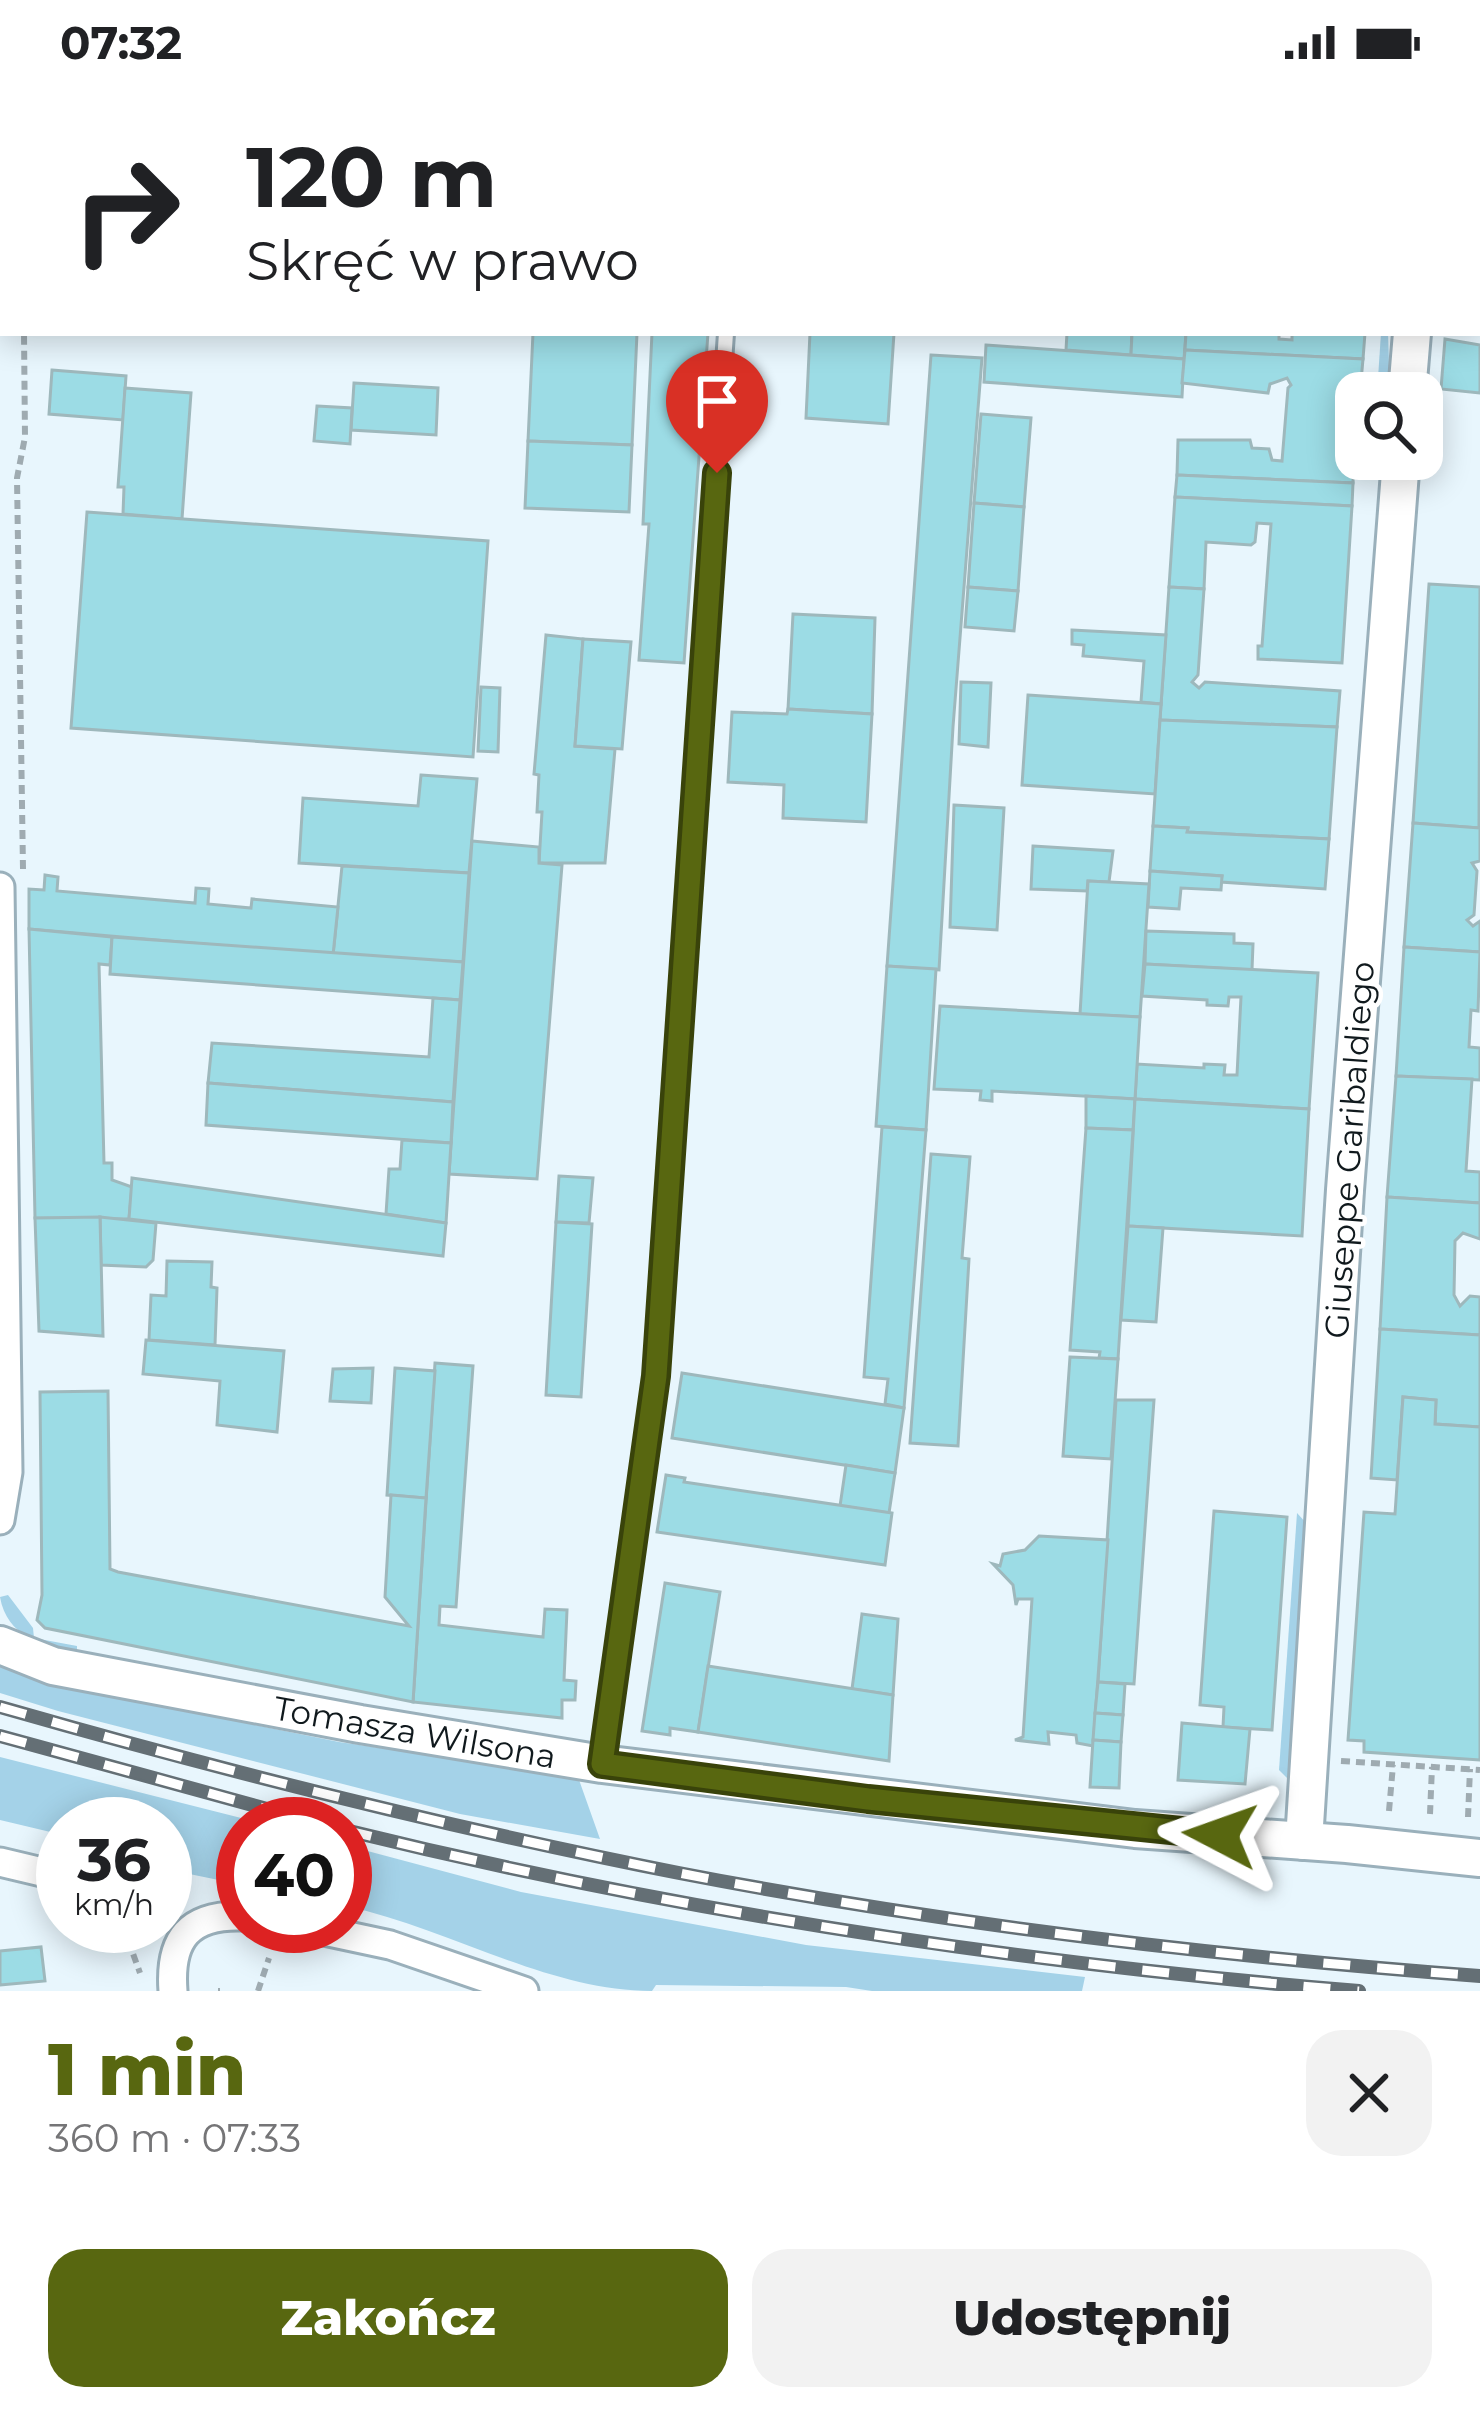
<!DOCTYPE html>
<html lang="pl">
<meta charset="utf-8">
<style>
:root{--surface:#fff;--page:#f2f2f2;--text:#202124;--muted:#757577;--accent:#586710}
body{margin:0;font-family:Montserrat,sans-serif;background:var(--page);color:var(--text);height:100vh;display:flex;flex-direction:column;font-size:45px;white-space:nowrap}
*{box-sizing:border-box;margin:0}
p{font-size:39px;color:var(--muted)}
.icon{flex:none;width:66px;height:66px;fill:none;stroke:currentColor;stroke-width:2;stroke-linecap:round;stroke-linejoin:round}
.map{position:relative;height:1907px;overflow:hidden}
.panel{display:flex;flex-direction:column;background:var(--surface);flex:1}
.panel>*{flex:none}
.guide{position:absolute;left:0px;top:0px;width:1482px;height:252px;box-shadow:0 6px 30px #0003;background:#fff;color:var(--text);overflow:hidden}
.controls{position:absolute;left:1335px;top:288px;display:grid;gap:24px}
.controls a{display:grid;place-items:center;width:108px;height:108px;border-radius:24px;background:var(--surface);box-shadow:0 6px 30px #0003;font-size:60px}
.speed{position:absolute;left:36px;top:1713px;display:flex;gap:24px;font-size:60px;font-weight:700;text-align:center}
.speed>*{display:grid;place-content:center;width:156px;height:156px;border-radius:50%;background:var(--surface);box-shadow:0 6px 30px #0003;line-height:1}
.speed small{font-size:30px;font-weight:400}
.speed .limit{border:18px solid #d22;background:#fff;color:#111}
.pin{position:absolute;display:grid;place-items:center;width:102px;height:102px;color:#fff;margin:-123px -51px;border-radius:50% 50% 50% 0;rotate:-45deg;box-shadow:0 0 12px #0007}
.pin .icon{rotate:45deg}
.me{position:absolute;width:132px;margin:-66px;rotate:274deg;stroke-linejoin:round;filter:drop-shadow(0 0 9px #0008)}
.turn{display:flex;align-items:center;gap:42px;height:252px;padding:0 48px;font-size:54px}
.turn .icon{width:156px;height:156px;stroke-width:2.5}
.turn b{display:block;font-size:84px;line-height:102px}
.round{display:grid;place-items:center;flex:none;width:126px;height:126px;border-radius:36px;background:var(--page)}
.headline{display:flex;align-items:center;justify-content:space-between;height:204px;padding:0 48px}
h1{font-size:72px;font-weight:800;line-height:90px;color:var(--accent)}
.cta{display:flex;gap:24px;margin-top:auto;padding:24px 48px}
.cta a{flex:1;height:138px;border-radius:36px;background:var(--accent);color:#fff;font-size:48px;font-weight:800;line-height:138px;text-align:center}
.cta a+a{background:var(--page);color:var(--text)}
.status{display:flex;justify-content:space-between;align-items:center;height:84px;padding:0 60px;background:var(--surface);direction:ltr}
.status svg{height:33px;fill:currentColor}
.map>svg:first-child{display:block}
</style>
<div class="status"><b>07:32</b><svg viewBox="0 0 49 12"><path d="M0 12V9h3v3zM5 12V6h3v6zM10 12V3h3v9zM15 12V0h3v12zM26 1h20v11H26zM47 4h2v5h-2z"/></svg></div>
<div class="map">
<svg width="1480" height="1907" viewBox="0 0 1480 1907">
<rect width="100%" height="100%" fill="#e8f6fd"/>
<!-- green -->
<g fill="#a4d2e8">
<path d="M1381 249H1388L1390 309H1377Z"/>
<path d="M1297 1429 1307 1440 1288 1695 1279 1686Z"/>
<path d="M8 1511 33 1544 34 1554 77 1562V1570C42 1561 7 1553 0 1513Z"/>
<path d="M0 1581 49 1599 339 1658 578 1693 600 1755 460 1730 58 1627 0 1609Z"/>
<path d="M0 1673 265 1740H243V1801L165 1785V1740H63V1751L0 1736Z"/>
<path d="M345 1761 521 1808 806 1861 1085 1893 1082 1907H872L846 1903 656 1901 652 1907C546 1907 447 1843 345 1822Z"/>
</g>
<!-- building -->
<g fill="#9cdce5" stroke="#9eb8bc" stroke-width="3">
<rect x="200" y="0" width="73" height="3"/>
<path d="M364 0H466L364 3Z"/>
<path d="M544 0H649L544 3Z"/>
<path d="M664 0H724L664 3Z"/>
<path d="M975 0H1038V3Z"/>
<path d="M1038 0H1126L1038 3Z"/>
<path d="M1338 0H1407L1337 3Z"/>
<path d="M533 249H637L632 361 528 357Z"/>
<path d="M652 249H708L684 579 639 576 649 440H643Z"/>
<path d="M810 249H894L888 340 806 334Z"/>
<path d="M1067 249H1132L1131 271 1066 266Z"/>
<path d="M1132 249H1186L1184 275 1131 271Z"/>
<path d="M1186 249H1279V255L1292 256V249H1365L1363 275 1185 266Z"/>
<path d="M1445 255 1480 261V309L1441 305Z"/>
<path d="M986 261 1184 275 1182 313 984 298Z"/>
<path d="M1185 266 1363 275 1360 309H1356L1353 399 1177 391 1178 356H1250L1252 364 1269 365 1272 376 1282 377 1288 304 1291 301 1287 294 1270 300 1268 309 1182 299Z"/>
<path d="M931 271 982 274 953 643 939 886 887 882Z"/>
<path d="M52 286 126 292 123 336 49 330Z"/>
<path d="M354 299 438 304 436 351 351 346Z"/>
<path d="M125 304 191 309 182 435 123 430 124 403H118Z"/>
<path d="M317 322 352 324 350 360 314 357Z"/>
<path d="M981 330 1031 334 1024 423 974 419Z"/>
<path d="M528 357 632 361 629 428 525 424Z"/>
<path d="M1177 391 1353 399 1352 422 1175 413Z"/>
<path d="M1175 413 1352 422 1342 579 1258 575V562H1262L1271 440 1257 439 1255 458 1251 461 1206 458 1204 505 1169 503Z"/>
<path d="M974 419 1024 423 1018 507 968 503Z"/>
<path d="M87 428 488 457 473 673 71 644Z"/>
<path d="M1429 500 1480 503 1479 744 1413 739Z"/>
<path d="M968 503 1018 507 1014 547 965 543Z"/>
<path d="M1169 503 1204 505 1198 591 1192 598 1199 604 1205 598 1340 607 1337 643 1160 636Z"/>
<path d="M793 530 875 534 872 630 788 625Z"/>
<path d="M1072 546 1166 551 1161 620 1141 618 1144 577 1083 572 1084 561 1072 560Z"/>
<path d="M546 551 583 555 575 662 615 665 605 779H539L542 728H537L539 691 534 690Z"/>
<path d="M583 555 631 558 622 665 575 662Z"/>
<path d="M961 598 991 599 988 663 959 660Z"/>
<path d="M481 603 500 604 498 668 478 667Z"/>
<path d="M1028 611 1161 620 1155 710 1022 701Z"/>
<path d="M788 625 872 630 866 738 783 734 784 701 728 698 732 628 787 630Z"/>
<path d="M1160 636 1337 643 1329 755 1187 748 1188 744 1153 742Z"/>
<path d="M421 691 477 695 469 789 299 779 303 714 418 722Z"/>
<path d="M954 721 1004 724 997 846 950 843Z"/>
<path d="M1413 739 1480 744V777L1472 779 1477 787 1474 831 1467 836 1473 842 1480 837V868L1404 863Z"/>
<path d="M1153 742 1188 744 1187 748 1329 755 1325 805 1221 798 1222 792 1150 787Z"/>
<path d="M472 757 539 763V779L562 781 537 1095 449 1090Z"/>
<path d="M1033 762 1113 767 1109 798 1088 797 1087 807 1031 805Z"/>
<path d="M342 782 469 789 463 878 333 871Z"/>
<path d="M1150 787 1222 792 1221 806 1181 804 1179 825 1148 823Z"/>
<path d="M45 791 58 793 57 807 195 819 196 804 209 805 208 820 251 824 252 815 338 823 333 871 29 845V805L44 806Z"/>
<path d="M1088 797 1149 800 1140 933 1080 930Z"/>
<path d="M29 845 112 853 110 881 99 880 104 1079H112V1096L132 1103 129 1135 35 1134Z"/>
<path d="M1146 847 1234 850V859L1253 860 1252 886 1145 880Z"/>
<path d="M112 853 463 878 460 916 110 890Z"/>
<path d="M1404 863 1480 868 1478 927 1471 926 1469 963 1480 964V996L1396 992Z"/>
<path d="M1145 880 1318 889 1309 1025 1135 1015 1137 980 1204 984V980L1225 981 1224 991H1237L1241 913H1229L1228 922 1207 921V916L1142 912Z"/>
<path d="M887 882 936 885 926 1046 876 1042Z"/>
<path d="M433 914 460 916 453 1018 208 999 212 959 429 973Z"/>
<path d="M940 922 1140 933 1135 1015 992 1007V1017L980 1016 981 1007 934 1005Z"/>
<path d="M1396 992 1472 995 1466 1087 1480 1088V1119L1387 1113Z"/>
<path d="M208 999 453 1018 451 1059 206 1041Z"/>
<path d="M1086 1012 1135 1015 1133 1046 1086 1044Z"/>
<path d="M1135 1015 1309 1025 1302 1152 1128 1142Z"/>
<path d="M882 1043 926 1046 904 1324 885 1320 888 1295 864 1293Z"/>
<path d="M1086 1044 1133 1046 1118 1275 1099 1274 1100 1268 1070 1266Z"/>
<path d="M402 1056 451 1059 446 1139 386 1130 389 1085H400Z"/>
<path d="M931 1070 970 1073 962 1174 969 1175 958 1362 910 1359Z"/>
<path d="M559 1092 593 1094 589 1139 556 1138Z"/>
<path d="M132 1094 446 1139 443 1172 129 1135Z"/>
<path d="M1387 1113 1480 1119V1155L1463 1149 1455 1157 1454 1211 1460 1222 1470 1212 1480 1213V1251L1380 1245Z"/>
<path d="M100 1133 156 1139 153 1176 146 1183 101 1181Z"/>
<path d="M100 1133 103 1252 39 1247 35 1134Z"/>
<path d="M556 1138 592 1140 581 1313 546 1311Z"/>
<path d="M1128 1142 1163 1144 1156 1238 1121 1236Z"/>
<path d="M167 1177 212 1178 211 1203 217 1204 215 1261 149 1256 151 1211 166 1212Z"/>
<path d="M1380 1245 1480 1251V1343L1435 1340 1436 1316 1403 1313 1397 1396 1371 1394Z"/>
<path d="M146 1256 284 1267 277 1348 217 1341 220 1297 143 1290Z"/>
<path d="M1070 1273 1118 1275 1111 1375 1063 1372Z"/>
<path d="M435 1279 473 1282 456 1523 440 1522 439 1541 543 1553 545 1525 567 1526 564 1596 576 1597 575 1616H562V1634L413 1618Z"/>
<path d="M373 1284 371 1319 330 1317 333 1285Z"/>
<path d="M395 1284 435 1287 426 1414 387 1411Z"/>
<path d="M682 1289 904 1324 895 1389 672 1354Z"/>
<path d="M108 1307 110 1485 118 1488 409 1542 385 1513 391 1411 426 1414 413 1618 45 1544 37 1536 42 1511 40 1308Z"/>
<path d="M1403 1313 1436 1316 1435 1340 1480 1343V1676L1364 1668V1657L1348 1656 1364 1428 1395 1430Z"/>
<path d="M1116 1316H1154L1134 1600 1098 1598Z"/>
<path d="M846 1381 895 1389 889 1429 840 1422Z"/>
<path d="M666 1391 685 1394 684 1398 892 1429 885 1481 657 1448Z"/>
<path d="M1214 1427 1287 1433 1272 1646 1223 1643 1224 1623 1200 1621Z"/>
<path d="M1039 1452 1108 1456 1093 1662 1077 1659 1076 1651 1048 1648 1049 1660 1015 1656 1023 1653 1032 1515H1018L1016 1521 1013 1501 993 1480 1000 1482 1003 1470 1025 1466Z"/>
<path d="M665 1499 720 1508 698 1648 670 1644V1651L642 1647Z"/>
<path d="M862 1530 898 1535 893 1611 852 1605Z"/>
<path d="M708 1582 893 1611 889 1677 698 1648Z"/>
<path d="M1098 1598 1125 1600 1123 1631 1095 1629Z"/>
<path d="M1095 1629 1123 1631 1121 1658 1093 1656Z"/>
<path d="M1182 1639 1250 1645 1245 1700 1178 1696Z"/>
<path d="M1093 1656 1121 1658 1119 1704 1090 1703Z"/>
<path d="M41 1863 45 1897 0 1901V1867Z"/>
</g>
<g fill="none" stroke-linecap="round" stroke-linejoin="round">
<!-- service casing -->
<g stroke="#9ab0bb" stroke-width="20">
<g id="service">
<path d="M743 3V0"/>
<path d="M602 1680 656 1292 726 249"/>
</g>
</g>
<!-- minor casing -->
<g stroke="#9ab0bb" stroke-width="33">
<g id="minor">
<path d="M0 803 8 1388 0 1436"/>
<path d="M0 1778 63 1793"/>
<path d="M301 1842 390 1861 524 1907"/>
<path d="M173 1907C169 1855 189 1830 243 1832"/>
</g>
</g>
<!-- tertiary casing -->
<g stroke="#9ab0bb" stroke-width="42">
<g id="tertiary">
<path d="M1470 3 1471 0"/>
<path d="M1407 309 1412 249"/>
<path d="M0 1561 53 1582 360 1640 602 1680 1135 1745 1347 1760 1480 1774"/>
<path d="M1304 1757 1345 1106 1401 375"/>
</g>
</g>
<!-- path -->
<g stroke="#9fabb1" stroke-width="6" stroke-dasharray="9 6" stroke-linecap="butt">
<path d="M23 0V3"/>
<path d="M23 785 17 394 25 353 24 249"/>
<path d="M1341 1677 1480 1686"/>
<path d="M1389 1727 1393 1681"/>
<path d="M1430 1730 1432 1683"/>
<path d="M1468 1733 1470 1685"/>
<path d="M123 1842 140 1889"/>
<path d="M218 1907H220"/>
<path d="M258 1907 269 1874"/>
</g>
<!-- service -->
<use href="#service" stroke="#fff" stroke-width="14"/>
<!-- minor -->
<use href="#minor" stroke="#fff" stroke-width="27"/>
<!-- tertiary -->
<use href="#tertiary" stroke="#fff" stroke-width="36"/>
<!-- rail casing -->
<g stroke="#646f75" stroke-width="14">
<g id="rail">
<path d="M0 1623C224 1687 450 1744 679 1789 943 1840 1212 1872 1480 1892"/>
<path d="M0 1652 322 1740"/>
<path d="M345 1746C678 1828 1017 1879 1359 1907"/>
</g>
</g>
<!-- rail -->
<use href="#rail" stroke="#fff" stroke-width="9" stroke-dasharray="27" stroke-linecap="butt"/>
</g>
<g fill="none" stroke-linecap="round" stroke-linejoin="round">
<!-- route casing -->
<g stroke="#39430a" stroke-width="30">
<path id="route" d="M717 389 656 1292 602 1680 868 1715 1220 1751"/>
</g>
<!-- route -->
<use href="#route" stroke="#586710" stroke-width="21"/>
</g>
<g text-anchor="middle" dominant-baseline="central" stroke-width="9" stroke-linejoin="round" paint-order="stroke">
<!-- street labels -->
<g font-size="33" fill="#10191d" stroke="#fff">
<text transform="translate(1349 1066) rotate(-86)">Giuseppe Garibaldiego</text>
<text transform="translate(415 1648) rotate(10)">Tomasza Wilsona</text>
</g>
</g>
</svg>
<div class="controls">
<a><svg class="icon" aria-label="search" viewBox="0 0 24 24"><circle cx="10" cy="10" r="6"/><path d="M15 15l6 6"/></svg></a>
</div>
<div class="speed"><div>36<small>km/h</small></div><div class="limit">40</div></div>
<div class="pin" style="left:717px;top:389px;background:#d93025"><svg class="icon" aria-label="arrive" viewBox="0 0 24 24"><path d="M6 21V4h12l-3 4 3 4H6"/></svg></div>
<svg class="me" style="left:1220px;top:1751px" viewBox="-20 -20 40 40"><path d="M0-17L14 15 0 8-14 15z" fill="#586710" stroke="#fff" stroke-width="4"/></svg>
<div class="guide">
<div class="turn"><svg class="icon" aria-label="right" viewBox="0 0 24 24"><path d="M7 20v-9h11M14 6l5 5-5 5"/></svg><div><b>120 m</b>Skręć w prawo</div></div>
</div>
</div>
<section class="panel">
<div class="headline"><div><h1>1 min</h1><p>360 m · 07:33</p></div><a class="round"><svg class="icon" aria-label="close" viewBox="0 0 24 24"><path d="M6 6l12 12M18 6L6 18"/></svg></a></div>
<div class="cta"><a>Zakończ</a><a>Udostępnij</a></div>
</section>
